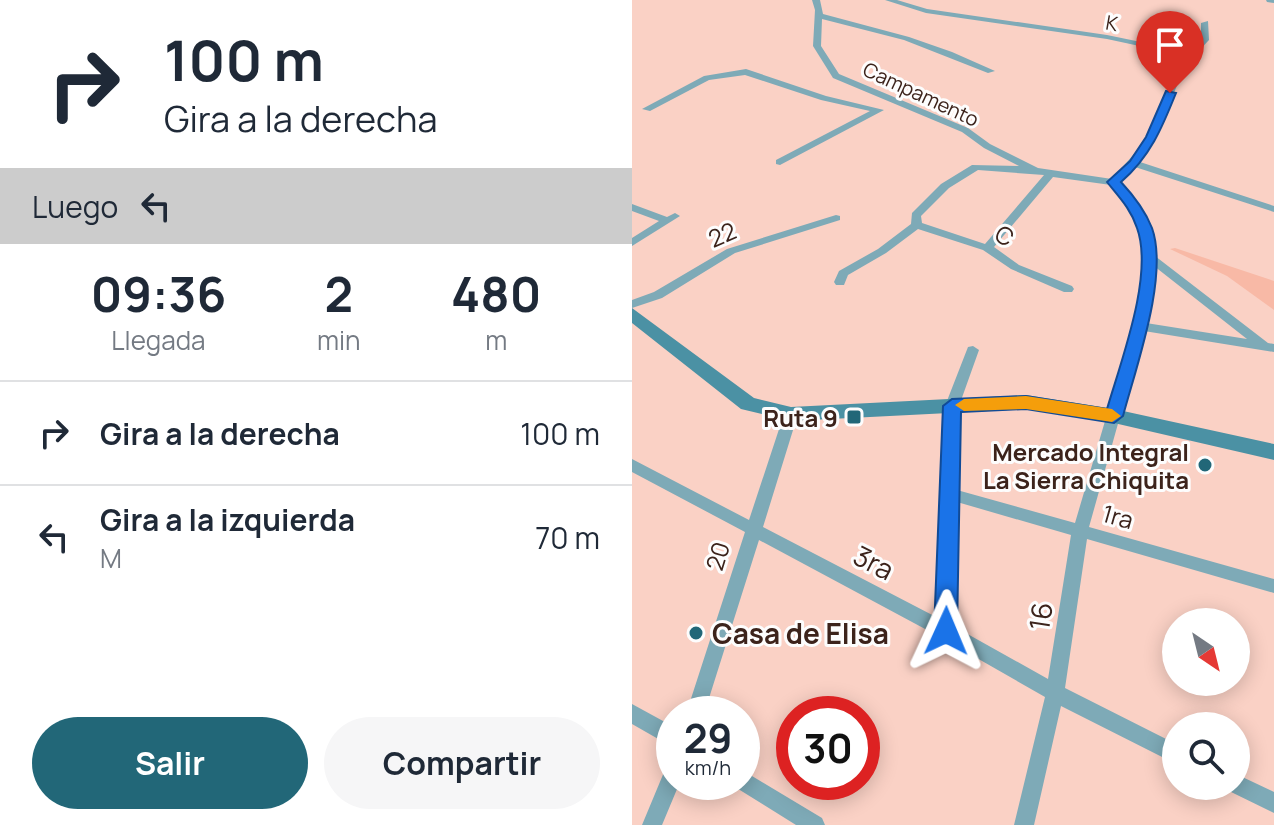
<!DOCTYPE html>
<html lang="es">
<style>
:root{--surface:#fff;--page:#f6f6f7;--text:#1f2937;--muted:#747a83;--line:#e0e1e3;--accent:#226778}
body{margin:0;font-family:Manrope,sans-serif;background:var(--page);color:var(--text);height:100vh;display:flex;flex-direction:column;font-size:30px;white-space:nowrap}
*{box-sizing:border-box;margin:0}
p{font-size:26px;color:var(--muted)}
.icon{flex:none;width:44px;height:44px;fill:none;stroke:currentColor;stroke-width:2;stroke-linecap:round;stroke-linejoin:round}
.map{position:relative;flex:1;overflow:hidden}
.drawer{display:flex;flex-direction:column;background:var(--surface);width:632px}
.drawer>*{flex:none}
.hud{background:#fff;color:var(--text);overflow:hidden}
.needle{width:52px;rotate:145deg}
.fabs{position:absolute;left:530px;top:608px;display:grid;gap:16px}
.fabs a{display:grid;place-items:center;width:88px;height:88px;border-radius:50%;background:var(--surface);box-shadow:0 4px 20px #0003;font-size:40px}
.speed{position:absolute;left:24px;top:696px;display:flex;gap:16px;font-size:40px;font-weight:700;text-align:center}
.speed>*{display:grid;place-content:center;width:104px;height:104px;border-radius:50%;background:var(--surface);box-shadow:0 4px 20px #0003;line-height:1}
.speed small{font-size:20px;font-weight:400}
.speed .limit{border:12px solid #d22;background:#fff;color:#111}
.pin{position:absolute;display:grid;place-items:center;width:68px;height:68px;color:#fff;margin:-82px -34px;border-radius:50% 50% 50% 0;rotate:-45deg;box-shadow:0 0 8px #0007}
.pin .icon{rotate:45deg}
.me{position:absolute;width:88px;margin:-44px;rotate:1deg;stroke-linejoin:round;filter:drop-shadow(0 0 6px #0008)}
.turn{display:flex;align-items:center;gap:28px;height:168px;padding:0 32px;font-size:36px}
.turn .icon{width:104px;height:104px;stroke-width:2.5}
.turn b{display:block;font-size:56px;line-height:68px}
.then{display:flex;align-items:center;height:76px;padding:0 32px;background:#0003;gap:16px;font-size:30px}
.eta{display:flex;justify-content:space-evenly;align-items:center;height:136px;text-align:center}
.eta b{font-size:48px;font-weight:700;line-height:56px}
.action{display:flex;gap:16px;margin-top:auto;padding:16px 32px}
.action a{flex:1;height:92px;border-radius:48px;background:var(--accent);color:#fff;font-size:32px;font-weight:700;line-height:92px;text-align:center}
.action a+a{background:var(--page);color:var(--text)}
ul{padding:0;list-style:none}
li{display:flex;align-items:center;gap:24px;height:104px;padding:0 32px;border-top:2px solid var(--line)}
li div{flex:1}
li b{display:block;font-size:30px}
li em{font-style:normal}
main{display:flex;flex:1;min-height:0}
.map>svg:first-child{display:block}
</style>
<main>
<section class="drawer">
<div class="hud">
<div class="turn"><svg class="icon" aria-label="right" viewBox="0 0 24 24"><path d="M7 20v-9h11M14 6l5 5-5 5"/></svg><div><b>100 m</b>Gira a la derecha</div></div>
<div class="then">Luego<svg class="icon" aria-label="left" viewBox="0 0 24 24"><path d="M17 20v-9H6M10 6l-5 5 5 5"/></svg></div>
</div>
<div class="eta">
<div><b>09:36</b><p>Llegada</p></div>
<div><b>2</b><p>min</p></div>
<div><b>480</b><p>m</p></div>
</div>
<ul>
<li><svg class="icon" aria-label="right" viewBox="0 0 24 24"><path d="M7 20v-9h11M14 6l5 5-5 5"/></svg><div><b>Gira a la derecha</b></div><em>100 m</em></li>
<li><svg class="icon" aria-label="left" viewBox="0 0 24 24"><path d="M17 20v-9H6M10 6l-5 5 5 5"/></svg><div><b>Gira a la izquierda</b><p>M</p></div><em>70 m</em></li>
</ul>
<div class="action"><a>Salir</a><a>Compartir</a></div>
</section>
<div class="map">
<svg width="642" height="825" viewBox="0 0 642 825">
<rect width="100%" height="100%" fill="#fad1c5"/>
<!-- green -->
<path fill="#f8b9a6" d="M543 248 642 281V310L595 276 538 249Z"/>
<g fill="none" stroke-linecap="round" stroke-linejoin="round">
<!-- street -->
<g fill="#7eaab7" fill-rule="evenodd">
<path d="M180 0H188L191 14 277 37 320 52 363 71 356 73 272 40 190 19 189 46 207 74 336 128 358 144 406 168 480 179 510 145 543 73 554 56 475 39 294 13 253 0H265L295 9 475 35 557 52 569 39V23L576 21 577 40C570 48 562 55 556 64 537 96 531 133 508 162L642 206V212L503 167 488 182C510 207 517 223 523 256L636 343 642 344V352L512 331 457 527 642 579V593L455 539 433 688 544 744V764L429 706 402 825H382L413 697 308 637 127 540 72 714H54L113 532 0 472V459L117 520 152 414 159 409 164 410 166 414 131 527 306 618 313 406 336 347 341 346 347 350 327 406 325 490 443 523 501 326 512 257 507 229 496 204 479 185 421 177 362 247 387 265 440 286 442 289 440 292H432L379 269 351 250 286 229 254 253 216 275 212 285H204L202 282 207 271 246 249 279 224 280 213 309 184 340 165 387 166 352 148 330 132 201 78 181 46 183 10ZM346 170 412 175 353 244 290 223 289 216 317 188ZM522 266 615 339 514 323ZM325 502 439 535 416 679 323 627Z"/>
<path d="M634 0H642V3L635 2Z"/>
<path d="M114 69 194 96 252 110 148 165 144 164V160L238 111 189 100 113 75 77 80 18 111 10 109 72 76Z"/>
<path d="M0 204 35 217 43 213 48 216 0 246V238L27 221 0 211Z"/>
<path d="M204 215 208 216V220L103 253 30 298 0 308V300L22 292 95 249Z"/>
<path d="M0 704 42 727V748L0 724Z"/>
<path d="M42 762V782H48L30 825H10L35 765Z"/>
<path d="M110 770 190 818 193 825H164L103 787 101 782H110Z"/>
<path d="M604 774 642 792V813L597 791 595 786H604Z"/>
</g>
<!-- secondary -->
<path fill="#4b91a4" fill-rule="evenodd" d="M0 308 122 398 159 407 394 395 482 409 642 444V460L482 423 394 409 159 421 109 409 0 323Z"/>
</g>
<!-- route -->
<path fill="#1a73e8" stroke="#114b97" stroke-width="2" d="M534 91 544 93C530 128 518 157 489 182 502 196 513 210 520 228 537 276 504 367 491 416L482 423 394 409 329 412 325 631 322 638 314 641 306 638 302 631 311 406 320 399 394 396 475 409C489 361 522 275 505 228 499 209 487 197 475 182L498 161 514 137Z"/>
<!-- slow -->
<path fill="#f59e0b" d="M394 396 480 409 489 416 480 422 394 409 332 411 323 405 332 399Z"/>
<!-- markers -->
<g fill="#226778" stroke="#fdfdfd" stroke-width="3">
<rect x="214" y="409" width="16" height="16" rx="4"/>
<circle cx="573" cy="465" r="8"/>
<circle cx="64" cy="633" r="8"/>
</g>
<g text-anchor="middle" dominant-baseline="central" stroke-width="6" stroke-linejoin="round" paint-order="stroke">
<!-- far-street labels -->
<g font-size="20" fill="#3c231b" stroke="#fdfdfd">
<text transform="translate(480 23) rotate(10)">K</text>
<text transform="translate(289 94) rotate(25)">Campamento</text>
</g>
<!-- street labels -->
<g font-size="24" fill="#3c231b" stroke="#fdfdfd">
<text transform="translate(90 234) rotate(-24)">22</text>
<text transform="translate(373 235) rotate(30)">C</text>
<text transform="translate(486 516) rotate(16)">1ra</text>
<text transform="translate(85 556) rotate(-73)">20</text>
</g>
<!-- poi labels -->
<g font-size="24" font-weight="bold" fill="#3c231b" stroke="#fdfdfd" text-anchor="end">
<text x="206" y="417">Ruta 9</text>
<text x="557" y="451">Mercado Integral<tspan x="557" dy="28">La Sierra Chiquita</tspan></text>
</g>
<!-- near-street labels -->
<g font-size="28" fill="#3c231b" stroke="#fdfdfd">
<text transform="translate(242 562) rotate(27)">3ra</text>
<text transform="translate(408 616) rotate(-81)">16</text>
</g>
<!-- near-poi labels -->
<g font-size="28" font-weight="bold" fill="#3c231b" stroke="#fdfdfd" text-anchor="start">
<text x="80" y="633">Casa de Elisa</text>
</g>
</g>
</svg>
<div class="fabs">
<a><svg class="needle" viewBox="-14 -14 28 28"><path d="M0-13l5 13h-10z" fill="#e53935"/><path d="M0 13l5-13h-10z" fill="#747a83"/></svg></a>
<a><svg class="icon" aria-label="search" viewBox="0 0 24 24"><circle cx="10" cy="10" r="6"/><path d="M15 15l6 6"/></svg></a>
</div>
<div class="speed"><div>29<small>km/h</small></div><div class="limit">30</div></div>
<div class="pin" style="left:538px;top:93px;background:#d93025"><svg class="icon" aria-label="arrive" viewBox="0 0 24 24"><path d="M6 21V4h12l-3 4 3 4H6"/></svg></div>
<svg class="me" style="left:314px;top:631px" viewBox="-20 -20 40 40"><path d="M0-17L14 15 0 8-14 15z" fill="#1a73e8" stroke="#fff" stroke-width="4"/></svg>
</div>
</main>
